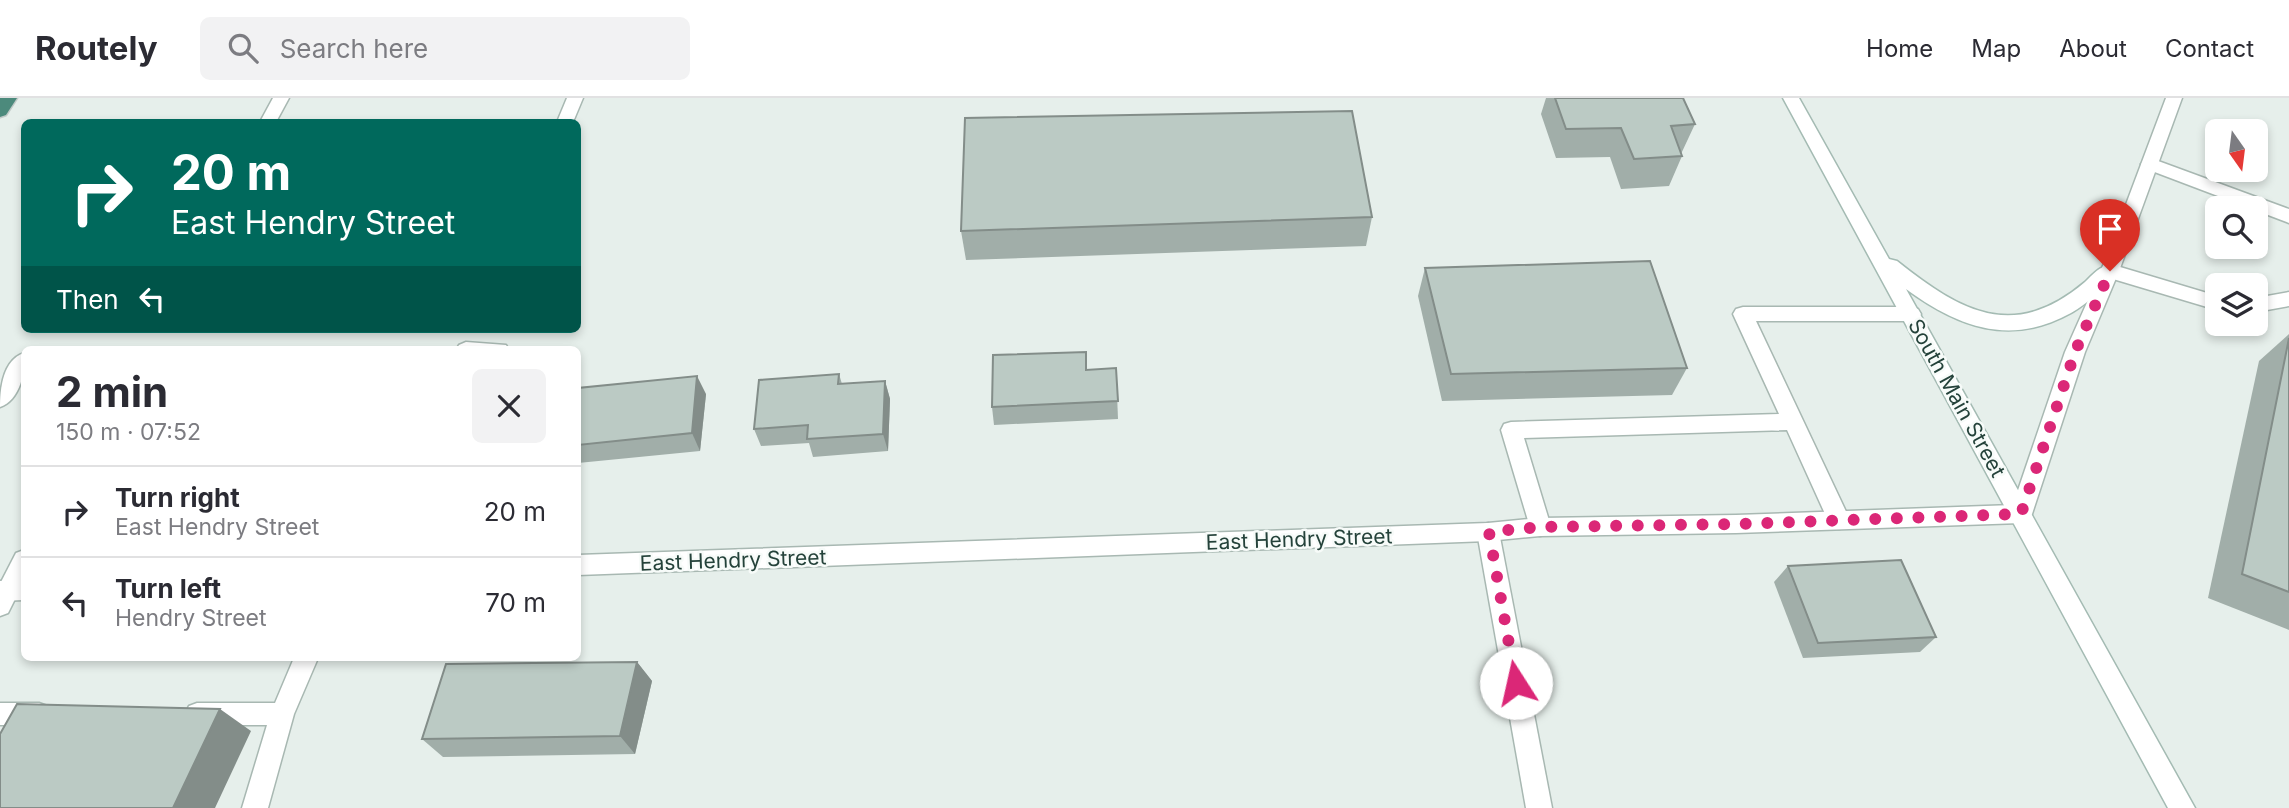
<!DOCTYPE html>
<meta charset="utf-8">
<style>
:root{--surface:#fff;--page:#f2f2f3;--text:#2b2b33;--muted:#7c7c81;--line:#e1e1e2}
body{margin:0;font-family:Inter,sans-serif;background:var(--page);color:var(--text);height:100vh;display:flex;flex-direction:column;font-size:26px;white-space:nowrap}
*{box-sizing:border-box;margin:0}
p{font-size:23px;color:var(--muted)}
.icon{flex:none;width:38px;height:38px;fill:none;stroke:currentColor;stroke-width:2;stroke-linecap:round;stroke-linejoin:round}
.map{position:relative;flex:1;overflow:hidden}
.panel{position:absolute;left:21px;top:248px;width:560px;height:315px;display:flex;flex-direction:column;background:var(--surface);border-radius:10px;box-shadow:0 4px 10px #0003}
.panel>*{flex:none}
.top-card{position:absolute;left:21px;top:21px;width:560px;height:214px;border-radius:10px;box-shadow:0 4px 10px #0003;background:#00695c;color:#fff;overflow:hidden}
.needle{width:46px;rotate:166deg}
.controls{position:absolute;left:2205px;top:21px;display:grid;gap:14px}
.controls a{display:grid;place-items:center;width:63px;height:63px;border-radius:10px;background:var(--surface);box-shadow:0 4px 10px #0003;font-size:35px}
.pin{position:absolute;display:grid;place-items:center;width:60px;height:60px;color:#fff;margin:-72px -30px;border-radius:50% 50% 50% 0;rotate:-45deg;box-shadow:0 0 7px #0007}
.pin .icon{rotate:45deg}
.me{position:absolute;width:77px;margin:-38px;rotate:350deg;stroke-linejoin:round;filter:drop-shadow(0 0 5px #0008)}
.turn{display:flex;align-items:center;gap:24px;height:147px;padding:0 35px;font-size:32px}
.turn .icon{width:91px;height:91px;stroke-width:2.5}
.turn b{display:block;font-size:49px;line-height:60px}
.then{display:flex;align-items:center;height:66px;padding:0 35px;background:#0003;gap:14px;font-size:26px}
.round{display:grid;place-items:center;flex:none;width:74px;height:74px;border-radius:10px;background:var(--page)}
.head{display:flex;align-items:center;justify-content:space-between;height:119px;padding:0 35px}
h1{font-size:42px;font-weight:700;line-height:52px}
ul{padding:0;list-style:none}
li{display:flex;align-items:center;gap:21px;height:91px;padding:0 35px;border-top:2px solid var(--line)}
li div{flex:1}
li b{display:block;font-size:26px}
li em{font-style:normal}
header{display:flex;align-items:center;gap:42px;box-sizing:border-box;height:98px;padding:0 35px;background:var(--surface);border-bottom:2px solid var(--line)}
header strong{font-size:33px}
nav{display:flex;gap:38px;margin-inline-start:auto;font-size:24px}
.search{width:490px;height:63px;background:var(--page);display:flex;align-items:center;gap:18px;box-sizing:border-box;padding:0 24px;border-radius:10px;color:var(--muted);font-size:26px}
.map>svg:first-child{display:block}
</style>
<header>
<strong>Routely</strong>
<div class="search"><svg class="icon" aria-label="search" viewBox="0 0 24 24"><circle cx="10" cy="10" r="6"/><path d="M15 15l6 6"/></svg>Search here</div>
<nav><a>Home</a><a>Map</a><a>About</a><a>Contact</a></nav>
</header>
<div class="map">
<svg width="2289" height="710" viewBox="0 0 2289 710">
<rect width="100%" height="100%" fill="#e6efeb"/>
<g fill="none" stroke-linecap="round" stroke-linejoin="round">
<!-- service casing -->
<g stroke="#a8b8b2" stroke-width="3">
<g id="service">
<path d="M273 0H289L276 24H260Z"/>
<path d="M567 0H583L573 24H557Z"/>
<path d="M2150 60 2289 111V125L2144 70 2141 66Z"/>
<path d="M2110 166 2217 198V212L2103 178 2101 173 2103 168Z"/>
<path d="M2289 194V208L2256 214V200Z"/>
<path d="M1743 209H1911L1918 211 1921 216 1918 221 1911 223H1756L1850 422 1847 429 1839 431 1831 429 1787 332 1524 340 1551 429 1548 436 1540 438 1532 436 1501 332 1504 326 1511 324 1779 316 1733 216 1736 211Z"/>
<path d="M466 244 506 247 509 252H456L459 247Z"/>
<path d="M24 255C26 273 20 302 0 309 0 290 3 262 24 255Z"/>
<path d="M24 452V483L8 515 0 518V486L16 455Z"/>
<path d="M294 560H318L294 616 268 710H242L267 627H197L189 624 185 616 189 608 197 605H275Z"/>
<path d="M0 605H39L47 608 51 616 47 624 39 627H0Z"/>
</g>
</g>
<!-- minor casing -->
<g stroke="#a8b8b2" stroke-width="3">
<path id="minor" d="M1488 425 1496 427 1499 434 1552 710H1526L1477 434 1480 427Z"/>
</g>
<!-- tertiary casing -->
<g stroke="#a8b8b2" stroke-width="3">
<g id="tertiary">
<path d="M2166 0H2182L2119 173 2085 254 2032 416 2029 422 2021 425 1736 435 1540 438 1488 443 578 477V457L1488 425 1540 420 1736 417 2013 407 2065 254 2101 173Z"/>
<path d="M24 482V502L0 503V483Z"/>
</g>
</g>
<!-- secondary casing -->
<g stroke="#a4bbb3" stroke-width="3">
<path id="secondary" d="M1783 0H1799L1889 161 1897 163C1961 214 2014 244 2085 184 2094 175 2103 164 2117 168L2119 173 2117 178C2102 190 2088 206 2071 215 2010 249 1958 229 1906 191L2195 710H2168Z"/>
</g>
<!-- trunk casing -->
<g stroke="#c2cac8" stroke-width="3">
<path id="trunk" d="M0 0H17L6 17 0 19Z"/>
</g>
<!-- service -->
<use href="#service" fill="#fff" fill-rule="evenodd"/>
<!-- minor -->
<use href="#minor" fill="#fff" fill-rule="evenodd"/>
<!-- tertiary -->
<use href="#tertiary" fill="#fff" fill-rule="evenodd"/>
<!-- secondary -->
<use href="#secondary" fill="#fff" fill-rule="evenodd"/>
<!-- trunk -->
<use href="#trunk" fill="#4c8a7c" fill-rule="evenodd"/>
</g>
<!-- wall -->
<g fill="#a1aea9">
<path d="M1546 0H1683L1695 26 1681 56 1682 58 1669 88 1621 91 1610 59 1556 60 1541 16Z"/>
<path d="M1372 119 1366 148 966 162 961 133Z"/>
<path d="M1425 170 1687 270 1672 297 1442 303 1418 198Z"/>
<path d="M2289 236V532L2208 500 2259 263Z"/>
<path d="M1116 270 1118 321 994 327 992 309Z"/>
<path d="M839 276 842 286 885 283 890 301 888 353 813 359 809 345 761 348 754 331Z"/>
<path d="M578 290 706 296 700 353 578 365Z"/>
<path d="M1788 468 1936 539 1920 554 1803 560 1774 484Z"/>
<path d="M637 564 652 583 635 656 443 659 422 641Z"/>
</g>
<!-- shaded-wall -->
<g fill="#838d89">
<path d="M697 278 706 296 700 353 692 335Z"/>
<path d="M885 283 890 301 888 353 883 336Z"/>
<path d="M637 564 652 583 635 656 620 638Z"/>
<path d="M220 611 251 633 215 710H173Z"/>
</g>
<!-- building -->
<g fill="#bbcac4" stroke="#838d89" stroke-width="2">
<path d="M1555 0H1683L1695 26 1671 28 1682 58 1634 61 1621 30 1566 31Z"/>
<path d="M1352 13 1372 119 961 133 965 20Z"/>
<path d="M1650 163 1687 270 1451 276 1425 170Z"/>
<path d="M2289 240V494L2242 476Z"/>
<path d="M1086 254V272L1116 270 1118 303 992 309 993 257Z"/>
<path d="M839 276 838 286 885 283 883 336 807 341 808 327 754 331 759 282Z"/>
<path d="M697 278 692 335 578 347V290Z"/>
<path d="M1901 462 1936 539 1818 545 1788 468Z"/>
<path d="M637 564 620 638 422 641 446 566Z"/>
<path d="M17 606 220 611 173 710H0V636Z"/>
</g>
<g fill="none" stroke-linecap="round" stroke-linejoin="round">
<!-- route -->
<path stroke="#db2777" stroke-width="12" stroke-dasharray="0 21.6" d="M1516 585 1489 434 1540 429 1736 426 2021 416 2075 254 2110 173"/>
</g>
<g text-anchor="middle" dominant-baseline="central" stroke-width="5" stroke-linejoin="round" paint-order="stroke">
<!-- street labels -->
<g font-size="21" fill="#24423a" stroke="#f7fbf9">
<text transform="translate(1957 300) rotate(61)">South Main Street</text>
<text transform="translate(1299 441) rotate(-2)">East Hendry Street</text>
<text transform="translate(733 462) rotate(-2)">East Hendry Street</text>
</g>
</g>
</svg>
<div class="controls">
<a><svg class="needle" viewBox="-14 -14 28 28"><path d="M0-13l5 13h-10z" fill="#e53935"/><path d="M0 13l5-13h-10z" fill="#7c7c81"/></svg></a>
<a><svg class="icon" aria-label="search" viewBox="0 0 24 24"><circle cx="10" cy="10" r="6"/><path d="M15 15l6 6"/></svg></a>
<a><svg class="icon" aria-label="layers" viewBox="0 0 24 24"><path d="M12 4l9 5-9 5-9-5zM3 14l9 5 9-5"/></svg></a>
</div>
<div class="pin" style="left:2110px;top:173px;background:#d93025"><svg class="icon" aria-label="arrive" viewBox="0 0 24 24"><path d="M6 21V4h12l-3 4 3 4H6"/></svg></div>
<svg class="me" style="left:1516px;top:585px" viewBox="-20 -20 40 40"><circle r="19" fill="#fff"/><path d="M0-13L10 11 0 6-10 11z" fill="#db2777"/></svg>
<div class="top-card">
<div class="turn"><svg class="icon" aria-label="right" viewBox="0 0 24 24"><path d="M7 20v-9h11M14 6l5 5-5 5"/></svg><div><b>20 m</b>East Hendry Street</div></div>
<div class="then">Then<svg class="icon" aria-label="left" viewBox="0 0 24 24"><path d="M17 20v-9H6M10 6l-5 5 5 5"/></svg></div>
</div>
<section class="panel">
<div class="head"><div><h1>2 min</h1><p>150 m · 07:52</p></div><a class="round"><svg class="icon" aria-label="close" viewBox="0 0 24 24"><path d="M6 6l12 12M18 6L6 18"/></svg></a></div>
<ul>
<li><svg class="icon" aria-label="right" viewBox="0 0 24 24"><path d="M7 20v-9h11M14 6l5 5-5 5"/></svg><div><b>Turn right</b><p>East Hendry Street</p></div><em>20 m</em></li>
<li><svg class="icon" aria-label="left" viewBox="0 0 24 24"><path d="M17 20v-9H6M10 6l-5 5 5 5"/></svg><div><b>Turn left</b><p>Hendry Street</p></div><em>70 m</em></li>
</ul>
</section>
</div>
